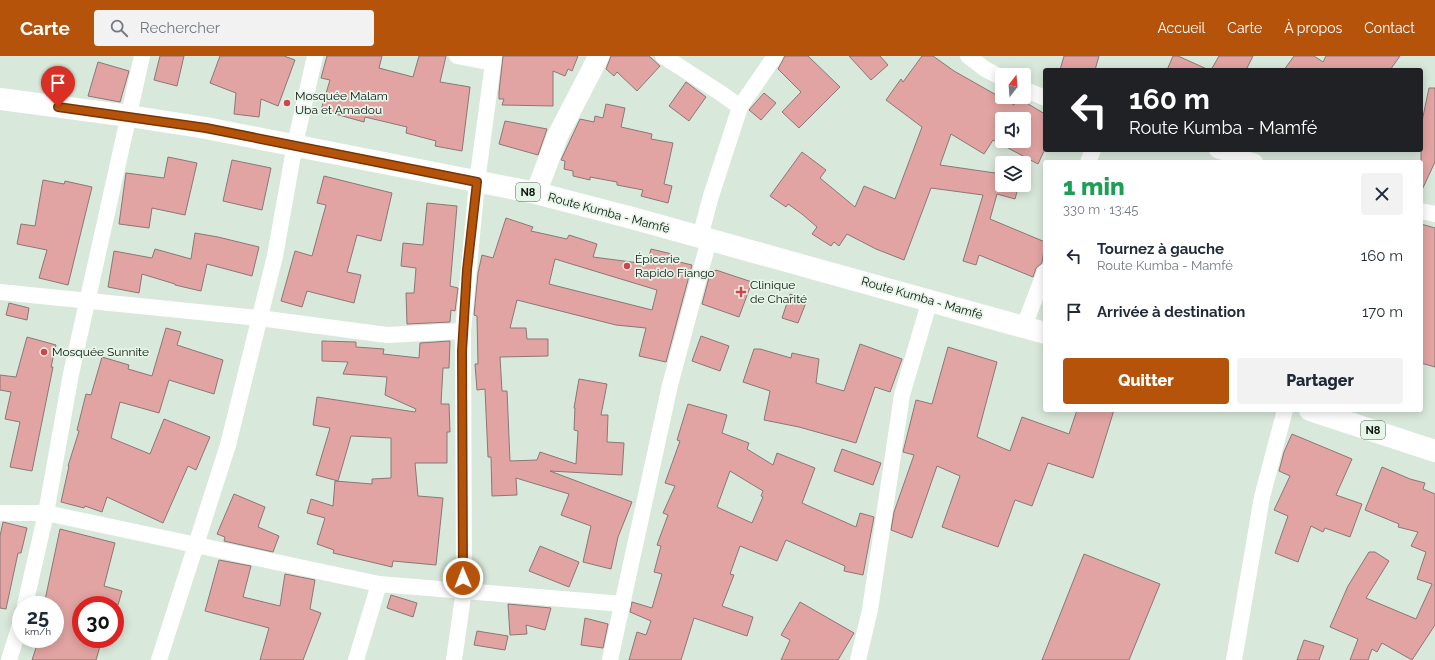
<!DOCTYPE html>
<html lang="fr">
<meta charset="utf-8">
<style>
:root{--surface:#fff;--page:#f2f2f3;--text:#1f2937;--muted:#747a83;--accent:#b45309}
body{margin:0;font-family:Raleway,sans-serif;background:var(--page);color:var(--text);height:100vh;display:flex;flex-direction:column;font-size:15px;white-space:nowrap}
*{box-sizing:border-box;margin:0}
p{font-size:13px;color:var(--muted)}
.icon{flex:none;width:22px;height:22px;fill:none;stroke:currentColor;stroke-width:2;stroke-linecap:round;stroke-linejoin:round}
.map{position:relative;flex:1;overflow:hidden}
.sheet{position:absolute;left:1043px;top:104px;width:380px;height:252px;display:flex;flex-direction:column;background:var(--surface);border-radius:4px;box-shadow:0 2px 10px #0003}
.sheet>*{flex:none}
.banner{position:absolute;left:1043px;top:12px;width:380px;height:84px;border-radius:4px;box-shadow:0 2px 10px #0003;background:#202124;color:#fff;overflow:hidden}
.needle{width:26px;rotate:17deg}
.buttons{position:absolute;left:995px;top:12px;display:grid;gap:8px}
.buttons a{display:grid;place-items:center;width:36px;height:36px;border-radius:4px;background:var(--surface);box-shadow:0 2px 10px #0003;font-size:20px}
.speed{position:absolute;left:12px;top:540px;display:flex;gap:8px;font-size:20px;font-weight:700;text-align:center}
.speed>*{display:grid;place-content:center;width:52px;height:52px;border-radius:50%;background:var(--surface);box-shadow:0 2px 10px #0003;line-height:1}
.speed small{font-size:10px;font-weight:400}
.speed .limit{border:6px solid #d22;background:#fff;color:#111}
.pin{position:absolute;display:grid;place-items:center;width:34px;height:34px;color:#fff;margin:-41px -17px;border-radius:50% 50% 50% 0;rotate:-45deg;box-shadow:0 0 4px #0007}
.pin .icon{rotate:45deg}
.me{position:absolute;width:44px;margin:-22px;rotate:359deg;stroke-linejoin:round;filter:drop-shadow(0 0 3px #0008)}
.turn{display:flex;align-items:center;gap:14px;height:84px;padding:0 20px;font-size:18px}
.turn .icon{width:52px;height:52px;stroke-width:2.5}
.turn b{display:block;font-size:28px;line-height:34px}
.round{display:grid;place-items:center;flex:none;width:42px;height:42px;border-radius:4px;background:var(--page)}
.headline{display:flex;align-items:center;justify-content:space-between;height:68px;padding:0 20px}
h1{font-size:24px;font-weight:800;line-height:30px;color:#1e9e55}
.button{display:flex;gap:8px;margin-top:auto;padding:8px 20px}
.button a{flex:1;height:46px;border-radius:4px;background:var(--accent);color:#fff;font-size:16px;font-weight:800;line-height:46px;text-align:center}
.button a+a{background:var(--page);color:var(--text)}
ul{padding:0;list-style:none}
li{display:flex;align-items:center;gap:12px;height:56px;padding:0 20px}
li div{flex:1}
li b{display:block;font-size:15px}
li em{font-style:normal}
header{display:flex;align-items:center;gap:24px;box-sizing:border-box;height:56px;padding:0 20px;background:var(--accent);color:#fff}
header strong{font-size:19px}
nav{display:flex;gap:22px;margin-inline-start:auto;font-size:14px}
.search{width:280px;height:36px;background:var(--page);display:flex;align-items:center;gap:10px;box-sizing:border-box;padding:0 14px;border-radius:4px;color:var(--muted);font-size:15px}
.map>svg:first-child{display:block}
</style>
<header>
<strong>Carte</strong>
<div class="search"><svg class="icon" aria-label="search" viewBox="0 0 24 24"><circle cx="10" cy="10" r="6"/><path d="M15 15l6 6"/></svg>Rechercher</div>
<nav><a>Accueil</a><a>Carte</a><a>À propos</a><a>Contact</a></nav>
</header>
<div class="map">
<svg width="1435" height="604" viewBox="0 0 1435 604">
<rect width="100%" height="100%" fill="#d8e8da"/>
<!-- building -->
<g fill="#e1a4a2" stroke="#8b7776" fill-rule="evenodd">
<path d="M160 0H184L177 30 154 24Z"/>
<path d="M220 0H284L295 4 278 50 261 43 259 61 234 58 236 37 210 27Z"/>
<path d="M327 0H382L379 12 413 21 419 0H446L440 26 470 31 462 95 435 90 436 85 406 77 407 71 365 61 364 66 321 54 330 24 321 22Z"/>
<path d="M503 0H578L572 15 568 13 565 20 553 15V50L502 49 504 43H499V36Z"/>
<path d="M611 0H649L660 10 637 35 617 16 614 20 606 13Z"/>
<path d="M785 0H808L840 31 799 72 782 56 801 36 778 13Z"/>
<path d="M849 0H880L888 9 871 24Z"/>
<path d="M922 0H933L954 15 1014 49 1018 42 1045 58V93L1038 108 993 84 984 98 951 78 940 109 1002 118V129H1019L1015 143 997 138 990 163 1045 186 1042 207 1036 212 1033 221 979 199 976 209 963 205 983 139 931 132 904 204 876 193 847 178 839 190 834 186 831 190 812 178 817 171 802 158 788 148 786 151 770 140 802 96 826 114 820 122 855 151 864 130 895 143 922 71 886 44 901 23 903 26ZM1002 63H1024V85H1002Z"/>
<path d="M1064 0H1099L1095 14H1060Z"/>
<path d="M1173 0H1178L1209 14H1167Z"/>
<path d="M1219 0H1253L1246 14H1211Z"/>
<path d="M1294 0H1314L1323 6 1326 0H1400L1390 14H1284Z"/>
<path d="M98 6 129 15 120 46 88 40Z"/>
<path d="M686 26 706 41 689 65 669 50Z"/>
<path d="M1429 32H1435V106L1421 136V70Z"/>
<path d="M764 37 776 47 761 64 749 54Z"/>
<path d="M606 48 625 52 621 71 652 78 651 83 673 87 664 128 672 130 668 147 641 140 643 134 617 129V126L590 121V124L573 120V115L564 113 565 105 561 104 580 63 594 66 595 60 603 62Z"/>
<path d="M505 65 547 73 538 99 499 88Z"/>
<path d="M168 101 197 107 185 159 152 152 149 172 119 168 126 117 164 122Z"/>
<path d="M232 104 271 112 262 154 223 145Z"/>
<path d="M324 120 392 137 381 185 357 179 347 216 361 219 354 247 307 235 302 251 281 245 295 195 312 200 326 149 317 147Z"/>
<path d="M43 124 64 128 65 125 92 131 68 229 39 222 47 194 17 188 21 168 35 170Z"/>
<path d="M427 147 457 150 450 230 458 232 455 255 451 254 450 266 407 268 406 237H414L416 212 401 210 403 187 423 189Z"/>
<path d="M506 162 533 171 531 175 567 183 569 179 597 188 593 201 647 208 651 193 672 198 671 204 692 209 666 306 639 300 646 272 616 269 517 244 510 272H526L527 283H548V300L500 301 502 335H507L510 405 537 404 540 396 576 408 578 375 574 374 575 352H574L579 323 607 328 601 359H608L607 386 624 387 622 419 550 415 632 446 618 481 611 513 583 506 591 470 561 459 569 438 516 422 517 439 492 440 491 401H488L485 333 477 334 475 308H478L477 260 474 259 478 217 482 199 493 202ZM555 203 657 234 652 254 549 228Z"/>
<path d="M1421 168 1435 172V311L1421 307Z"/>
<path d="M195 177 218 181 259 191 252 220 207 208 201 235 175 229V228L142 218 139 237 108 231 114 195 152 202 155 193 191 203Z"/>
<path d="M711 214 715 215 716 214 752 226 739 261 702 248Z"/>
<path d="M790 238 807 244 798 267 782 262Z"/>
<path d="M9 247 29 252 27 264 6 259Z"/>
<path d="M166 272 181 276 177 289 223 304 214 338 169 324 159 357 120 346 111 382 150 398 164 363 210 381 196 414 188 410 163 467 107 441 102 456 85 450 84 452 61 446 69 410H68L79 375 77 374 86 338 91 339 102 301 129 309 128 313 152 320Z"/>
<path d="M701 280 729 290 720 315 692 305Z"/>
<path d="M27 281 56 289 51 311H53L32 415 10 411 20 366 5 363 11 336 0 334V319L16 321Z"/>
<path d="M322 285 356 286V291L384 293 383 298 419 302 420 287 450 285 449 312H443L441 348H449L450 376H447V407H415L418 440 443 442 436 509 393 505 392 511 333 497 334 494 317 488 325 462 307 457 311 443 333 450 335 425 372 428V423L391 422V382L351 380 338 425 316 419 330 372 313 369 317 341 415 356 416 353 385 339 387 321 343 318 348 306 322 305Z"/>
<path d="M860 288 902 303 890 336 875 331 856 387 799 371 764 364 770 335 743 326 754 293H760L791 302 792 297 819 303 816 327 844 335Z"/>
<path d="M948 291 997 306 977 381 1010 395 1022 361 1069 378 1077 354H1114L1093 422 1048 407 1032 450 1015 444 998 491 942 471 960 420 937 410 912 482 891 474 894 456 914 399 903 396 916 344 932 348Z"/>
<path d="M688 348 727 359 722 377 749 387 747 393 773 409 777 397 815 412 802 447 856 471 860 457 874 461 863 519 844 515 845 510 786 484 777 505 740 490 730 518 734 519 722 550 753 561 747 580 694 562 681 604H629L637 576 646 579 651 565 630 556 632 546 652 552 662 518 654 516 661 490 657 489 668 459 663 457 675 430 665 427 680 385 677 384ZM730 415 763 435 761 440 763 441 752 467 717 451Z"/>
<path d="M1292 378 1352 403 1336 439 1362 448 1350 481 1325 472 1323 476 1311 470 1298 506 1275 497 1288 460 1274 454 1290 420 1279 415 1284 396Z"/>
<path d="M842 393 881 407 873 429 834 415Z"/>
<path d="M1382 411 1410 423 1425 427 1423 433 1435 438V569L1412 604 1382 587 1377 596 1372 593 1368 604H1350L1358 583 1330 571 1348 530 1369 496H1375L1389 505 1366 542 1416 563 1432 528 1417 523 1426 496 1411 490 1418 476 1398 471 1399 468 1365 454Z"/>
<path d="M234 438 265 451 258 471 279 480 273 496 224 485 225 481 217 478Z"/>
<path d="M3 466 27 472 21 497H18L6 553 0 552V480Z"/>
<path d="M60 473 115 487 104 530 122 535 118 549H81V583H102L96 604H32L39 583H55V549H44Z"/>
<path d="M540 490 579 506 569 531 529 515Z"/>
<path d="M1084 498 1160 528 1129 604H1042Z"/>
<path d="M219 504 251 510 243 541 280 550 285 518 315 524 310 553 321 557 303 604H260L269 572 205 555Z"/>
<path d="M391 539 417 547 413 561 387 552Z"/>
<path d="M800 546 854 577 838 604H781L790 584 781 579Z"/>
<path d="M508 548 551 552 545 574 526 569 527 578 510 579Z"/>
<path d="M585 562 608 568 603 592 581 589Z"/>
<path d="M477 575 508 580 505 594 474 589Z"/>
<path d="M1304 584 1324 590 1319 604H1297Z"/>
</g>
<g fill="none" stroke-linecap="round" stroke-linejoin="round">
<!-- minor -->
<g stroke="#fff" stroke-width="16">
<path d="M457 0 493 7"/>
<path d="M663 0 722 38 740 51"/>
<path d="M968 0 985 13 1002 22"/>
<path d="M1024 33 1045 42"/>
<path d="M1217 94 1255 106"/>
<path d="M1088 106 1093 94"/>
<path d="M1421 155 1435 158"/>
<path d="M700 181 711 140 740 51 775 0"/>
<path d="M0 236 259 262 387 279 463 275"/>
<path d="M1024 270 1045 216"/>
<path d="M0 457H46L379 528 623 548"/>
<path d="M25 549 46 457 71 318 142 0"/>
<path d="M9 604 21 565"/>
<path d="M159 604 228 389 275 200 295 88 315 0"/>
<path d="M356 604 379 528"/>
<path d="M454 604 464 534 463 275 477 126 494 0"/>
<path d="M610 604 670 329 709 184"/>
<path d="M858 604 870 554 902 339 930 244"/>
<path d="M1234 604 1262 441 1285 354"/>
</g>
<!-- major -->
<path stroke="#fff" stroke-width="21" d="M536 137 558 79 599 0"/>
<!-- highway -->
<g stroke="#fff" stroke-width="22">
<path d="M0 43 129 60 206 72 536 137 632 162 1045 277"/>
<path d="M1310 354 1435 395"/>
</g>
</g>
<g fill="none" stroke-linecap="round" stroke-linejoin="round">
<!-- route casing -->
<g stroke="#753606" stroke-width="10">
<path id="route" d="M58 51 206 72 477 126 467 214 462 295 463 522"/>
</g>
<!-- route -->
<use href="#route" stroke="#b45309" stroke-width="7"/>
</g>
<!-- markers -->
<g fill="#d3434f" stroke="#e5f5e7" stroke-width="1.5">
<circle cx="287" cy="47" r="4"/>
<circle cx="627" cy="210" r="4"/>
<path d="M739 230h4v4h4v4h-4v4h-4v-4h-4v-4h4z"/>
<circle cx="44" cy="296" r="4"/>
</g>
<g text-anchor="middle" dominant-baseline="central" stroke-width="3.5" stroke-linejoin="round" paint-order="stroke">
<!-- shield labels -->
<g fill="#e5f5e7" stroke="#505851" stroke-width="1">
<rect x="516" y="127" width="24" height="18" rx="3"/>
<rect x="1361" y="365" width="24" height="18" rx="3"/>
</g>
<g font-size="11" font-weight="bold" fill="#101511">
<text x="528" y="136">N8</text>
<text x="1373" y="374">N8</text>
</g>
<!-- poi labels -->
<g font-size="12" fill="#101511" stroke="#e5f5e7" text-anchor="start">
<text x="295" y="40">Mosquée Malam<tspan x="295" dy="14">Uba et Amadou</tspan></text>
<text x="635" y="203">Épicerie<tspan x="635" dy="14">Rapido Fiango</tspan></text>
<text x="750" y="229">Clinique<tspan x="750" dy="14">de Charité</tspan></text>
<text x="52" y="296">Mosquée Sunnite</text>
</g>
<!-- street labels -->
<g font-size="12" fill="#101511" stroke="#e5f5e7">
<text transform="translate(609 157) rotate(15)">Route Kumba - Mamfé</text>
<text transform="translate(922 242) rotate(16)">Route Kumba - Mamfé</text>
</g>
</g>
</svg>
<div class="buttons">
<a><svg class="needle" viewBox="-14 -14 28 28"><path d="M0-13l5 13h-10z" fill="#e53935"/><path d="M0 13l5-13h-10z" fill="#747a83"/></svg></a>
<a><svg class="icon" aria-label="sound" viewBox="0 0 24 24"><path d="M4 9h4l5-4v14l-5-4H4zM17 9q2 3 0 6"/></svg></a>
<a><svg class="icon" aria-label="layers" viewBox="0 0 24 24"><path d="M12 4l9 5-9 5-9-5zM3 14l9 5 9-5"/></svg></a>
</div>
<div class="speed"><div>25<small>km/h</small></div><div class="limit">30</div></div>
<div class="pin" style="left:58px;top:51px;background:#d93025"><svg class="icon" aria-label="arrive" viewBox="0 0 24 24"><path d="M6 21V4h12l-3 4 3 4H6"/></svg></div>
<svg class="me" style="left:463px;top:522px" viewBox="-20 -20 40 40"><circle r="17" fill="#b45309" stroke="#fff" stroke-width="3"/><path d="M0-11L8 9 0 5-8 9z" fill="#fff"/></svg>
<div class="banner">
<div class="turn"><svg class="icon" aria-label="left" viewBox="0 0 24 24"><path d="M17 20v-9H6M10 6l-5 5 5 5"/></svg><div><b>160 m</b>Route Kumba - Mamfé</div></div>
</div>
<section class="sheet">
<div class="headline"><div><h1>1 min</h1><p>330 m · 13:45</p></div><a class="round"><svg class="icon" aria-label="close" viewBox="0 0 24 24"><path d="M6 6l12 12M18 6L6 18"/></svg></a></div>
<ul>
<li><svg class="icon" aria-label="left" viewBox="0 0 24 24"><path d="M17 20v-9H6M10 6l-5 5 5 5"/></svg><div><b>Tournez à gauche</b><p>Route Kumba - Mamfé</p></div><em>160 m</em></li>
<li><svg class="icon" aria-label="arrive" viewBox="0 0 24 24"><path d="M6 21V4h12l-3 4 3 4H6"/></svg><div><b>Arrivée à destination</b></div><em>170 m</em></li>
</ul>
<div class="button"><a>Quitter</a><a>Partager</a></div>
</section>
</div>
